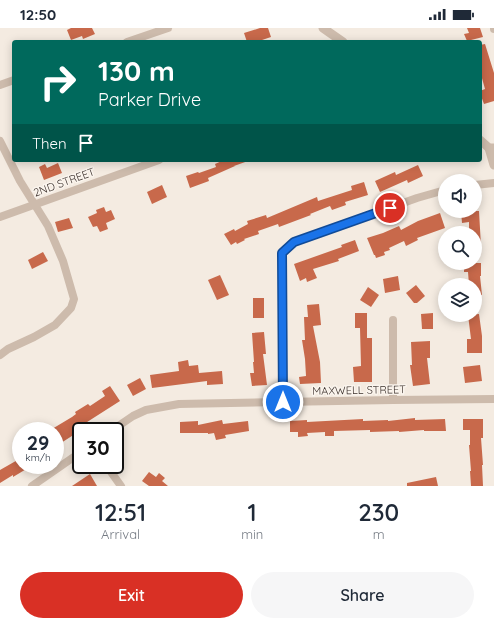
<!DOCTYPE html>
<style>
:root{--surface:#fff;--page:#f6f6f7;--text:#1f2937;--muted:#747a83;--accent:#d93025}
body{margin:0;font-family:Quicksand,sans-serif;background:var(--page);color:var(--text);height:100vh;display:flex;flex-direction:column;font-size:15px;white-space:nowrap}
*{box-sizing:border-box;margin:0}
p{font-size:13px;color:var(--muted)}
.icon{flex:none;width:22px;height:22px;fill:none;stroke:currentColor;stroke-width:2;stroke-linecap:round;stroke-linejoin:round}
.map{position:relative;height:458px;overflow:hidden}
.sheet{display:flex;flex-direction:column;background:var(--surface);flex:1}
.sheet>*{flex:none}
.hud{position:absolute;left:12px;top:12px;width:470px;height:122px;border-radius:4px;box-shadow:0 2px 10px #0003;background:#00695c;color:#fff;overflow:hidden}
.tools{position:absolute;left:438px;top:146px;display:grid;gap:8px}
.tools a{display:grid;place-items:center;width:44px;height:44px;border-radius:50%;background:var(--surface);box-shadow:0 2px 10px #0003;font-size:20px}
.speed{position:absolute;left:12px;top:394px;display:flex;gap:8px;font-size:20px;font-weight:700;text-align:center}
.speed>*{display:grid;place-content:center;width:52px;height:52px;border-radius:50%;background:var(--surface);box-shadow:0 2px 10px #0003;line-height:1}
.speed small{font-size:10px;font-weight:400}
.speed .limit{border:2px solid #111;border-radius:6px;background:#fff;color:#111}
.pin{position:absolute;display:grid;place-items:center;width:34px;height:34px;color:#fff;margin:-17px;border:2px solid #fff;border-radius:50%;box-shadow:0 1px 4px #0007}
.me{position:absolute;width:44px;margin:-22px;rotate:0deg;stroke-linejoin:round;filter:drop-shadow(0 0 3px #0008)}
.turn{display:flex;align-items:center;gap:14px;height:84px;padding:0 20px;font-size:18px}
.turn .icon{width:52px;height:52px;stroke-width:2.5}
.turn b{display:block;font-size:28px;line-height:34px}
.then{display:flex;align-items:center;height:38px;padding:0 20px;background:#0003;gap:8px;font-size:15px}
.eta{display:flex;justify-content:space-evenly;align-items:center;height:68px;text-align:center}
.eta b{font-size:24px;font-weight:600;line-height:28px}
.action{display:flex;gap:8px;margin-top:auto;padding:8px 20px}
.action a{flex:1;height:46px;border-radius:24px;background:var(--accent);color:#fff;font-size:16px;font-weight:600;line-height:46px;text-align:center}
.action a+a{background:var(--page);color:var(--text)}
.status{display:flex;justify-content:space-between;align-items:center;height:28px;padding:0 20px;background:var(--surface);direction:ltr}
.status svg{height:11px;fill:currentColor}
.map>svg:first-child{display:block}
</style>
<div class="status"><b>12:50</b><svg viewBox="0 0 49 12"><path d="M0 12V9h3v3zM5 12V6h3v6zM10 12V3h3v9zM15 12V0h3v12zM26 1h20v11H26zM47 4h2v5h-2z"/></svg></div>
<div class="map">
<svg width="494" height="458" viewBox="0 0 494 458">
<rect width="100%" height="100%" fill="#f4ebe1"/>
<!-- building -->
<g fill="#c8694b">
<path d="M71 0H92L95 6 83 11 82 8 71 12 67 2Z"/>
<path d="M260 0H268L271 9 256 14H247L244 5Z"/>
<path d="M467 0H480L483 9 467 13 464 6 469 5Z"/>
<path d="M485 16 494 45V73L484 76 480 65V63L485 61 480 43V17Z"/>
<path d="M224 132 248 133 234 138H235L208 150 209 153 190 160 186 148 198 144 199 145 216 139 215 136Z"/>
<path d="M58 135 62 145 44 152 39 139 45 136 47 140Z"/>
<path d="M418 137 423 148 408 155 407 152 380 164 375 153 395 144 396 147Z"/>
<path d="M364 154 368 167 345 174 346 177 332 182 330 178 310 186 311 187 279 199 278 196 258 203 259 206 244 211 245 212 237 216 236 214 231 217 224 206 234 201 235 203 248 196 247 193 266 187 267 190 317 169 318 173 352 162 351 158Z"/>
<path d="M162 157 167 169 152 176 147 164Z"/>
<path d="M104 179 106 184 111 182 115 191 106 195 108 201 100 204 97 198 93 199 88 189 97 185 96 182Z"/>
<path d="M461 183H479L481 218H475V205H469V194L462 195Z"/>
<path d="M440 185 445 200 417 210 418 212 406 218 404 213 389 220 390 222 384 224 385 227 376 230 375 227H374L367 210 383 205 399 198 401 202 418 193Z"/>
<path d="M69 190 73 200 58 204 55 194Z"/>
<path d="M355 212 359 223 338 231 339 233 313 241 317 250 307 254 306 250 300 253 294 236 342 219 341 217Z"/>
<path d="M43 224 48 233 32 241 28 232Z"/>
<path d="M464 235H481V248H480L482 267H475V257H469L468 244H464Z"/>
<path d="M220 247 229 267 217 272 208 252Z"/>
<path d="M398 248 400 262 385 265 383 251Z"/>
<path d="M416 257 425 268 417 275H414L406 265Z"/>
<path d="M368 259 379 267 371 279 360 272Z"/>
<rect x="253" y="270" width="11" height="20"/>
<path d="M319 276 321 297 313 298 320 334 321 355 300 356 299 349 306 348 305 331 302 312H305L304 289H308L307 277Z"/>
<path d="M355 285H367V310H372V354H354L353 339 361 338 360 300H355Z"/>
<path d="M433 285V301H422L421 286Z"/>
<path d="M479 286 482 308V325H467V311H471L468 287Z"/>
<path d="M264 304 266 326H263L267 357 252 358 250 345H254L253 334H254L252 305Z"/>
<path d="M430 313V330H427L430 356 413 358 410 337H412L411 314Z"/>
<path d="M188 332 189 338 198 337 199 345 222 343 223 356 207 357V353L152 360 150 347 179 343 178 334Z"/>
<path d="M480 337 482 353 465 355 463 339Z"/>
<path d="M140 350 146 361 133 368 127 357Z"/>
<path d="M110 358 120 373 73 403 75 406 61 415 55 405V403H54L52 401 72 389 76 386 75 384 88 376 90 378 105 368 102 363Z"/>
<path d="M415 390V392L445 391 446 403H424V402L399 404V403L370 404V402L334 403V408H325V404L307 405 308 408 298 409V404H290V393L307 392V394L363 391V393L388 392V393Z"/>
<path d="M463 391H483V410H481L483 437H482L483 458H471L470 443H471L469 417H470V402H463Z"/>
<path d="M222 392 223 396 248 393 249 403 225 407 226 410 216 412 214 405 208 406V405H180V394L198 393V397Z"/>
<path d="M21 430V437H33L13 449V447L0 455V442Z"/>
<path d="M149 444 156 449 159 445 165 450 162 453 168 458H149L142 453Z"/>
<path d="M90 446 97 458H72Z"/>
<path d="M436 449 438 458H407V455Z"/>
</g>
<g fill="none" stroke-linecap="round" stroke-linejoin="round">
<!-- minor -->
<g stroke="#cdbbac" stroke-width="8">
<path d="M494 0V1"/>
<path d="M127 14 168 0"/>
<path d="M0 57 14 52"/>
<path d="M0 113 20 153 48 198 63 233 74 271 71 280 55 297 34 309 8 321 0 327"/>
<path d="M475 157 494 155"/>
<path d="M0 189 159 132"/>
<path d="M393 292V372"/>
<path d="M283 374 282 225 294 214 417 170 445 162"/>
<path d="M111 403 133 388 146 382 179 376 393 372 494 371"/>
<path d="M106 437 121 458"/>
<path d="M32 458 81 424"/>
</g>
<!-- tertiary -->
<g stroke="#cdbbac" stroke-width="9">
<path d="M323 0 343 14"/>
<path d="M480 112 489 120H494"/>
<path d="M489 120 494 137"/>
</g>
</g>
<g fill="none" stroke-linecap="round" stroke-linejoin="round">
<!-- route casing -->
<g stroke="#114b97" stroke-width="10">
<path id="route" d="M283 374 282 225 294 214 390 180"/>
</g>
<!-- route -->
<use href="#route" stroke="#1a73e8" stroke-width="7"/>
</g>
<g text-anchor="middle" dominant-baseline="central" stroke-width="3" stroke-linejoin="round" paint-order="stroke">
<!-- street labels -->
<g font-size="11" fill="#3b302b" stroke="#fbf5ee">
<text transform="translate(64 154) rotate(-20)">2ND STREET</text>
<text transform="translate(359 362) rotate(-1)">MAXWELL STREET</text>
</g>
</g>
</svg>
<div class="tools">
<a><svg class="icon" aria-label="sound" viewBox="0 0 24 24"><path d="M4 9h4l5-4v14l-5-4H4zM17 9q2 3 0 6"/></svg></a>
<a><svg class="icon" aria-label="search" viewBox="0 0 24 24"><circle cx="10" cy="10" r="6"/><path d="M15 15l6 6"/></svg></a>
<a><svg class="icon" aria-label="layers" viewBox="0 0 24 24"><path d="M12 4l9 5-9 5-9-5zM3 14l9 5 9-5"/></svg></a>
</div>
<div class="speed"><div>29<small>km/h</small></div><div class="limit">30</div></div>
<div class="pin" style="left:390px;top:180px;background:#d93025"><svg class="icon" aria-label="arrive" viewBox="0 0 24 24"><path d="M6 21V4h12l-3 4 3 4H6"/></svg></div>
<svg class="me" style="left:283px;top:374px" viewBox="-20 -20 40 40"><circle r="17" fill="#1a73e8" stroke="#fff" stroke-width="3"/><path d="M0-11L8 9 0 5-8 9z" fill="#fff"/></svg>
<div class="hud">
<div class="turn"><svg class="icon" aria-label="right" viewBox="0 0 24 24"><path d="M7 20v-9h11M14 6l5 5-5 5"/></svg><div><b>130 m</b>Parker Drive</div></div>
<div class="then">Then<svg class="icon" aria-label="arrive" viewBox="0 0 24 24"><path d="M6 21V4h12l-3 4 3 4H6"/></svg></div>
</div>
</div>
<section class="sheet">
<div class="eta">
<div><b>12:51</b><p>Arrival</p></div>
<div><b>1</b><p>min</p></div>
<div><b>230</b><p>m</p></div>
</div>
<div class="action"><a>Exit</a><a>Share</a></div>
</section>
